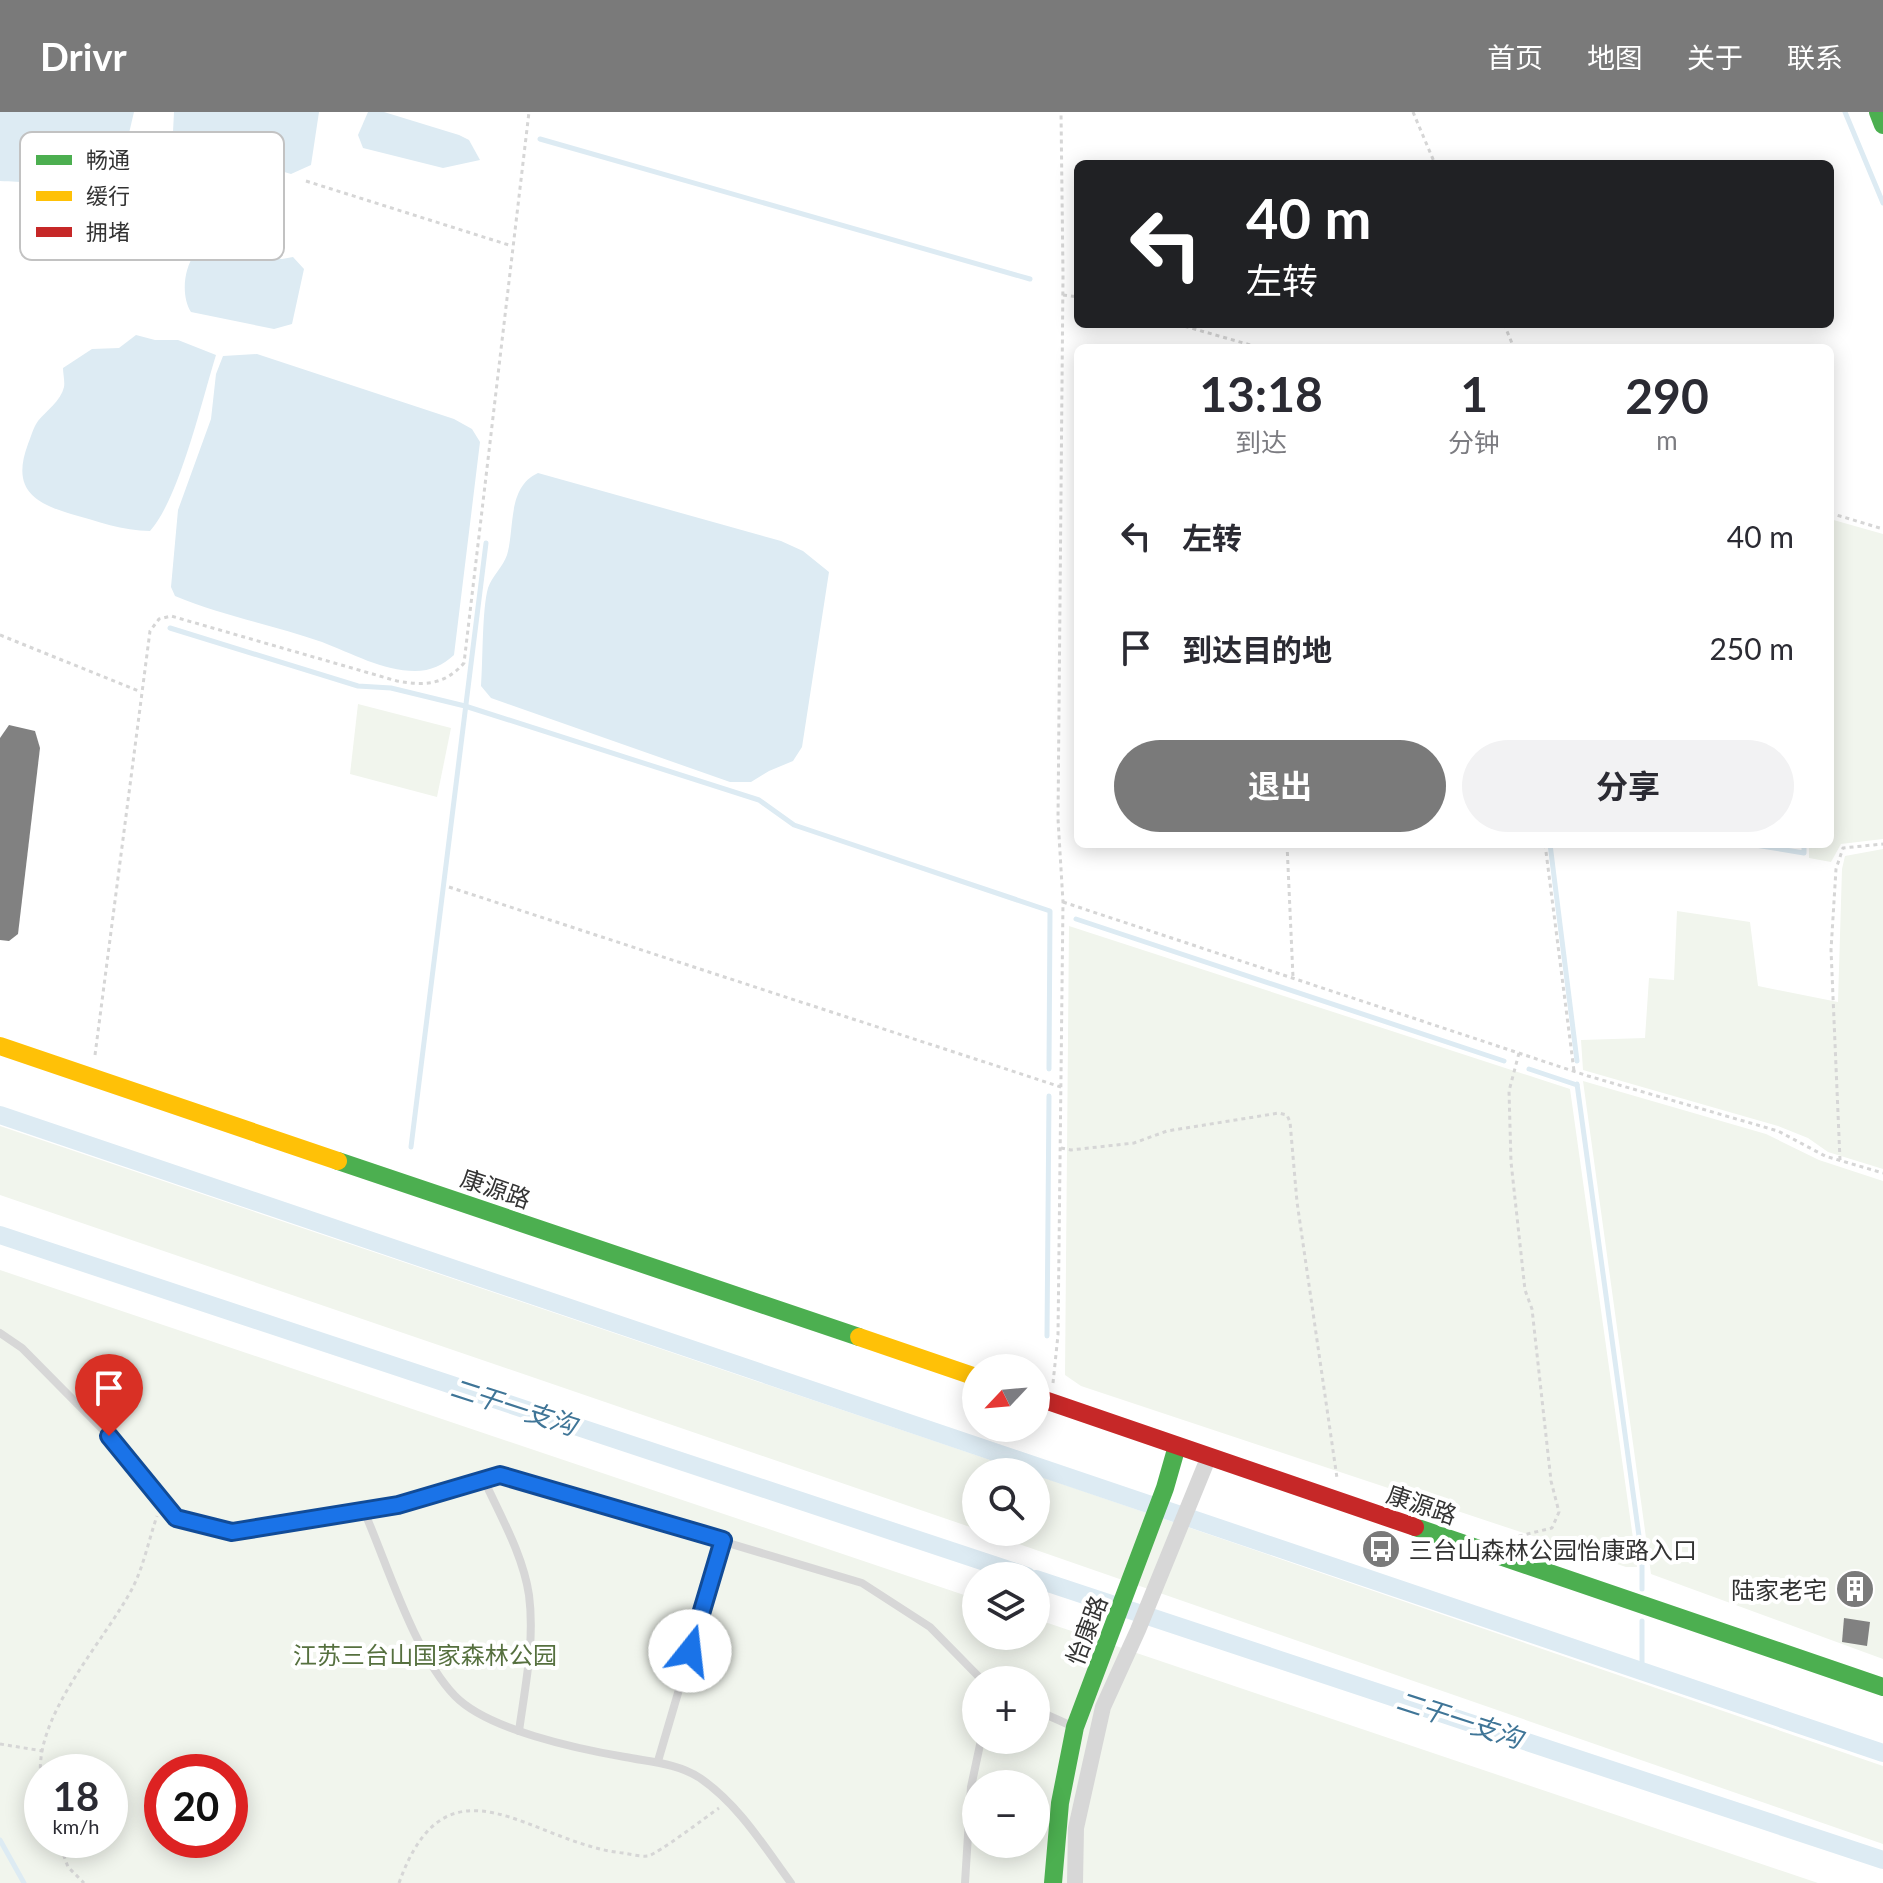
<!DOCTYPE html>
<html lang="zh">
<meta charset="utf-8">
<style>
:root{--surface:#fff;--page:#f2f2f3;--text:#2b2b33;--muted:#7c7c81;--accent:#7a7a7a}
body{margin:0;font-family:Lato,"Noto Sans SC",sans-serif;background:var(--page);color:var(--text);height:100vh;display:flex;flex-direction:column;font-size:30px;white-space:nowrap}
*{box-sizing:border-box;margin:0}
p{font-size:26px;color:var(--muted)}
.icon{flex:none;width:44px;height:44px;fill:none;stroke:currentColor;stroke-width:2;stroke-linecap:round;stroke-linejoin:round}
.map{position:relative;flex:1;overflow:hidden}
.details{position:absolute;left:1074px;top:232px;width:760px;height:504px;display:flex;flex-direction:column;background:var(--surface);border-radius:12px;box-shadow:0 4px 20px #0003}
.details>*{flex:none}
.hud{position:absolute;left:1074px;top:48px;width:760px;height:168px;border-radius:12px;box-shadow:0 4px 20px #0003;background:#202124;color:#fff;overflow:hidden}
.needle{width:52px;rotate:244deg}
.buttons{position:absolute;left:962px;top:1242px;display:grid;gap:16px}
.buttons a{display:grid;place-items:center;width:88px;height:88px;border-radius:50%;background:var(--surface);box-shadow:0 4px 20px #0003;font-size:40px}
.speed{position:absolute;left:24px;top:1642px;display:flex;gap:16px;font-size:40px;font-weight:700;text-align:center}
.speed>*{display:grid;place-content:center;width:104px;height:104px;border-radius:50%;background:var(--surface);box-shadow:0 4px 20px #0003;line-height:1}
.speed small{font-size:20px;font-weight:400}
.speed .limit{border:12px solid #d22;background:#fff;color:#111}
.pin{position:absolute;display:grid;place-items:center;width:68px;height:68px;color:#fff;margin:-82px -34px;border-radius:50% 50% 50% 0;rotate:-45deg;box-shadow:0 0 8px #0007}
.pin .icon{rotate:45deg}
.me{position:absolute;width:88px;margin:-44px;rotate:16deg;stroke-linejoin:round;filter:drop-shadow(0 0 6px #0008)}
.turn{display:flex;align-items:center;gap:28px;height:168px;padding:0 40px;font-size:36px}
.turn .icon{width:104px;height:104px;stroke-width:2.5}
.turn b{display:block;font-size:56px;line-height:68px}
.eta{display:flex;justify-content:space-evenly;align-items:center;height:136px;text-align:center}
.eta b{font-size:48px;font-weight:700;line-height:56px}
.action{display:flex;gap:16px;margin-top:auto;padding:16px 40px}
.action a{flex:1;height:92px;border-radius:48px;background:var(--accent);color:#fff;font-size:32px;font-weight:700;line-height:92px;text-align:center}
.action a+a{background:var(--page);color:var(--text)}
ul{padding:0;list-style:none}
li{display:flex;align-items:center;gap:24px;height:112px;padding:0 40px}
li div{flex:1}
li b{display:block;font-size:30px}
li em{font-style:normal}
header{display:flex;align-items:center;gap:48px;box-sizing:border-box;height:112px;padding:0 40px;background:var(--accent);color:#fff}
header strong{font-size:38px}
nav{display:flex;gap:44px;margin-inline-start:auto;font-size:28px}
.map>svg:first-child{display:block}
</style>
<header>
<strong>Drivr</strong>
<nav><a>首页</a><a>地图</a><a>关于</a><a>联系</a></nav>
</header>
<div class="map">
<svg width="1883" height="1771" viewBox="0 0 1883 1771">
<rect width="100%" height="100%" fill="#fff"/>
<!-- green -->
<g fill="#f1f5ed" fill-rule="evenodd">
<path d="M1830 407 1883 422V727L1841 732 1831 750 1809 746V732H1830Z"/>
<path d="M358 592 451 616 437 685 350 662Z"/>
<path d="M1883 737V1057L1828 1040 1808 1026 1778 1014 1583 958 1581 928 1645 926 1649 866 1674 868 1677 799 1750 810 1758 874 1838 890 1842 757 1845 744Z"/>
<path d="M1069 814 1570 977 1637 1455H1626L1081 1274 1065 1263Z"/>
<path d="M1583 969 1766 1022 1819 1048 1883 1069V1547L1651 1462Z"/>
<path d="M0 1014 1026 1360H976V1417L0 1083Z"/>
<path d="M0 1158 976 1487V1524H1036V1507L1818 1771H0ZM976 1568H1036V1628H976ZM42 1660H110V1728H42ZM162 1660H230V1728H162ZM976 1672H1036V1732H976Z"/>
<path d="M1036 1363 1883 1654V1732L984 1420H1036Z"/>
</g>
<!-- water -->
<g fill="#ddebf3">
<path d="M0 0H134L113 89C83 101 61 79 33 72 22 69 11 70 0 69Z"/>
<path d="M174 0H319L311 53 291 62 179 29 173 20Z"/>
<path d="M368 0H384L459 23 469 28 480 48 443 56 363 36 358 23Z"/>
<path d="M203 133 282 147 293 145 304 157 292 212 274 217 191 200C179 181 185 146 203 133Z"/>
<path d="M136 223 155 228H178L216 243C202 288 179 387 150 419 123 419 97 409 71 402 31 390 12 375 28 332 31 325 33 316 38 309 46 299 61 289 64 275 65 270 63 261 63 256L92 237 119 236Z"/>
<path d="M257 242 454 307 472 317 480 330 454 543C443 553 431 559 415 559 383 559 351 541 322 530 273 513 223 504 175 484L171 475 178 398 211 307 216 262 223 244Z"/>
<path d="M538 361 781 429 803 439 829 460 802 635 793 649 769 659 751 670H730L491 586 481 574C483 549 482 497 488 476 492 464 503 455 507 443 515 416 507 375 538 361Z"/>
</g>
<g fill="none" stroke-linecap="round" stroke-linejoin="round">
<!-- stream -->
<g stroke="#ddebf3" stroke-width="5">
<path d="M1845 0 1883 91"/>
<path d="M540 27 1030 167"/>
<path d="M170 516 358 574 391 576 465 594 759 688 794 713 1050 799 1049 957"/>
<path d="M1550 732 1577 949"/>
<path d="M1749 732 1804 741V732"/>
<path d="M1076 807 1504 949"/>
<path d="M1529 957 1577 973"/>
<path d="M1577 972 1642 1446V1477"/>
<path d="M411 1035 486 431"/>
<path d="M1047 1224 1049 984"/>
<path d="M1642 1559V1509"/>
<path d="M0 1728 24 1771"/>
</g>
<!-- canal -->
<g stroke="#ddebf3" stroke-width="18">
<path d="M0 1003 1883 1641"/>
<path d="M0 1123 1027 1464"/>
<path d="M1036 1467 1883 1748"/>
</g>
</g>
<!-- building -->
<g fill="#818181">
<path d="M9 613 35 619 40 636 18 822 9 829 0 828V626Z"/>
<path d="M1849 1462 1864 1463 1861 1492 1846 1490Z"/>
<path d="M1844 1506 1870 1510 1867 1534 1842 1530Z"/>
</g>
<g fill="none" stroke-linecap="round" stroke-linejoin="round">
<!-- path -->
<g stroke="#d6d6d6" stroke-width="3" stroke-dasharray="4 4" stroke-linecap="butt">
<path d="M1413 0 1435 52"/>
<path d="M306 69 512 134"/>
<path d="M1063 183 1078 185"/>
<path d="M1177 212 1261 236"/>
<path d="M1504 212 1514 236"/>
<path d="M1830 401 1883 417"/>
<path d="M0 523 141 580"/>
<path d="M1287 732 1293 865"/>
<path d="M1545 732 1574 959"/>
<path d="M449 775 1061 975"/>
<path d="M1063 790 1588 964 1778 1019 1825 1044 1883 1061"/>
<path d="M95 943 150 519 159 507 171 504 397 569C424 574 445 573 464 551L529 0"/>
<path d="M1061 1036 1071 1038 1134 1031 1167 1019 1279 1001 1287 1003 1290 1010 1297 1090 1337 1366"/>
<path d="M1840 1048 1831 838 1836 757 1843 736 1883 732"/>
<path d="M1053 1271 1058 1223 1063 790 1058 707 1063 164 1061 0"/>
<path d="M1511 1426 1552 1416 1559 1400 1551 1369 1532 1197 1525 1178 1511 1050 1509 979 1519 941"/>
<path d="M0 1632 43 1639"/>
<path d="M42 1672C28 1609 106 1528 133 1475 144 1453 149 1427 157 1404"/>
<path d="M58 1728 68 1755 84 1771"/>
<path d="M399 1771C448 1634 532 1732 623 1741 630 1742 641 1745 648 1744 659 1741 706 1705 719 1696"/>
</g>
<!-- lane -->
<g stroke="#d7d7d7" stroke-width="8">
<path d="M0 1221 22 1236 109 1324 176 1406 232 1420 398 1393 500 1363 862 1471 930 1515 982 1568"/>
<path d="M484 1368C501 1405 523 1443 529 1483 535 1529 525 1575 519 1619"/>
<path d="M364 1399C388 1454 414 1541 455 1584 488 1618 578 1637 625 1645 650 1650 677 1651 700 1666 739 1693 763 1733 791 1771"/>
<path d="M1036 1598 1074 1615"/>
<path d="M658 1649 723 1428"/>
<path d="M965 1771 971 1675 981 1628"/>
</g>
<!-- street -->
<path stroke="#d7d7d7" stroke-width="16" d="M1075 1771 1076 1716 1103 1595 1138 1518 1209 1344"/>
<!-- fast -->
<g stroke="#4caf50" stroke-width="18">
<path d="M1878 0 1883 13"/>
<path d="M338 1049 859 1225"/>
<path d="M1415 1415 1883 1575"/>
<path d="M1053 1771 1060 1691 1075 1615 1165 1376 1177 1334"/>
</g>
<!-- slow -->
<g stroke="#ffc107" stroke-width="18">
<path d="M0 934 338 1049"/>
<path d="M859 1225 976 1265"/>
</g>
<!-- jam -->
<path stroke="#c62828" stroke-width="18" d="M1036 1285 1415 1415"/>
</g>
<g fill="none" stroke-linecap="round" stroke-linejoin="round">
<!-- route casing -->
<g stroke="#114b97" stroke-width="20">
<path id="route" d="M109 1324 176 1406 232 1420 398 1393 500 1363 723 1428 690 1539"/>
</g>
<!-- route -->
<use href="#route" stroke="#1a73e8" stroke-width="14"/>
</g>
<!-- icons -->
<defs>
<g id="bus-disc" transform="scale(2)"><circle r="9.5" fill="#7a7a7a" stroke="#fff"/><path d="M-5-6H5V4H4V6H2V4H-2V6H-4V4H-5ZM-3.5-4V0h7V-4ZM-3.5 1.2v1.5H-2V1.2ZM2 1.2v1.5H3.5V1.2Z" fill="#fff"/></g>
<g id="building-disc" transform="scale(2)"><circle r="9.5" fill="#7a7a7a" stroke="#fff"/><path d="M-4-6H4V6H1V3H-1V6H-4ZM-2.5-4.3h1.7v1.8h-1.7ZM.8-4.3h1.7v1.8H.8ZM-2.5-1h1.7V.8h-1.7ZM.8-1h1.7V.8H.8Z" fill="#fff"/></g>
</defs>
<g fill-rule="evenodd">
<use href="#bus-disc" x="1381" y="1437"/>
<use href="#building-disc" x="1855" y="1477"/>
</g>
<g text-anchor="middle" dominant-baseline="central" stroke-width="8" stroke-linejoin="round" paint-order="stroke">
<!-- street labels -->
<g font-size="24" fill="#333" stroke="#fff">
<text transform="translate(496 1076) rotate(19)">康源路</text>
<text transform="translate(1422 1392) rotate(19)">康源路</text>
<text transform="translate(1086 1518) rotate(-69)">怡康路</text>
</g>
<!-- poi labels -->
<g font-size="24" fill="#333" stroke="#fff" text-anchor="start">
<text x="1409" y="1437">三台山森林公园怡康路入口</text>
<text x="1827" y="1477" text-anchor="end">陆家老宅</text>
</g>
<!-- park labels -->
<g font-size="24" fill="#56703f" stroke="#fff">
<text x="425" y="1542">江苏三台山国家森林公园</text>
</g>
<!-- water labels -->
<g font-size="26" font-style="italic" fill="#3f7597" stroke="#fff">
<text transform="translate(514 1294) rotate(18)">二干一支沟</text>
<text transform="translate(1460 1607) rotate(18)">二干一支沟</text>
</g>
</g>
<!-- legend -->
<rect x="20" y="20" width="264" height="128" rx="12" fill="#fff" stroke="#c2c2c2" stroke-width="2"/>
<rect x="36" y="43" width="36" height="10" fill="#4caf50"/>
<rect x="36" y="79" width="36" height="10" fill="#ffc107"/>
<rect x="36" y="115" width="36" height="10" fill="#c62828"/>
<g font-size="22" fill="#333">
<text x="86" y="56">畅通</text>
<text x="86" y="92">缓行</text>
<text x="86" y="128">拥堵</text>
</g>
</svg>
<div class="buttons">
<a><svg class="needle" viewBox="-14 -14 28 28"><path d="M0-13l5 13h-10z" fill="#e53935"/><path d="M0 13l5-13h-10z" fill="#7c7c81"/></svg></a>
<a><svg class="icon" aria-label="search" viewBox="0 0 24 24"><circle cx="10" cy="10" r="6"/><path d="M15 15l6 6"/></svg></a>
<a><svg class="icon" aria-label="layers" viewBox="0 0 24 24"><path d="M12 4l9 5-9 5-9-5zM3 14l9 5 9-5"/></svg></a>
<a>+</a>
<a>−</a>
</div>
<div class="speed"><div>18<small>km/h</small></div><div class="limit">20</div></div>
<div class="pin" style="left:109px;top:1324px;background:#d93025"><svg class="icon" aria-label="arrive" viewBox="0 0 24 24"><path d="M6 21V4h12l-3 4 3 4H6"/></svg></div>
<svg class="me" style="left:690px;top:1539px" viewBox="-20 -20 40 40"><circle r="19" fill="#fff"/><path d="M0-13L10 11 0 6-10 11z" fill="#1a73e8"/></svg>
<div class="hud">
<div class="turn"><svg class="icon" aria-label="left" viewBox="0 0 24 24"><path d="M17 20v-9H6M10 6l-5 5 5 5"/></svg><div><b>40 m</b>左转</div></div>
</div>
<section class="details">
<div class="eta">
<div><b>13:18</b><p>到达</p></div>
<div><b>1</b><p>分钟</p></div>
<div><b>290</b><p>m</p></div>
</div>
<ul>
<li><svg class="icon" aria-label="left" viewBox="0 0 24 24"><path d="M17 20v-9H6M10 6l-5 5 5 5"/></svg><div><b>左转</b></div><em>40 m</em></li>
<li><svg class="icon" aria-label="arrive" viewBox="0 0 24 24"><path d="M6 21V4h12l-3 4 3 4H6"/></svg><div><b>到达目的地</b></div><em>250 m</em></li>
</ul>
<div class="action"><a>退出</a><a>分享</a></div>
</section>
</div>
